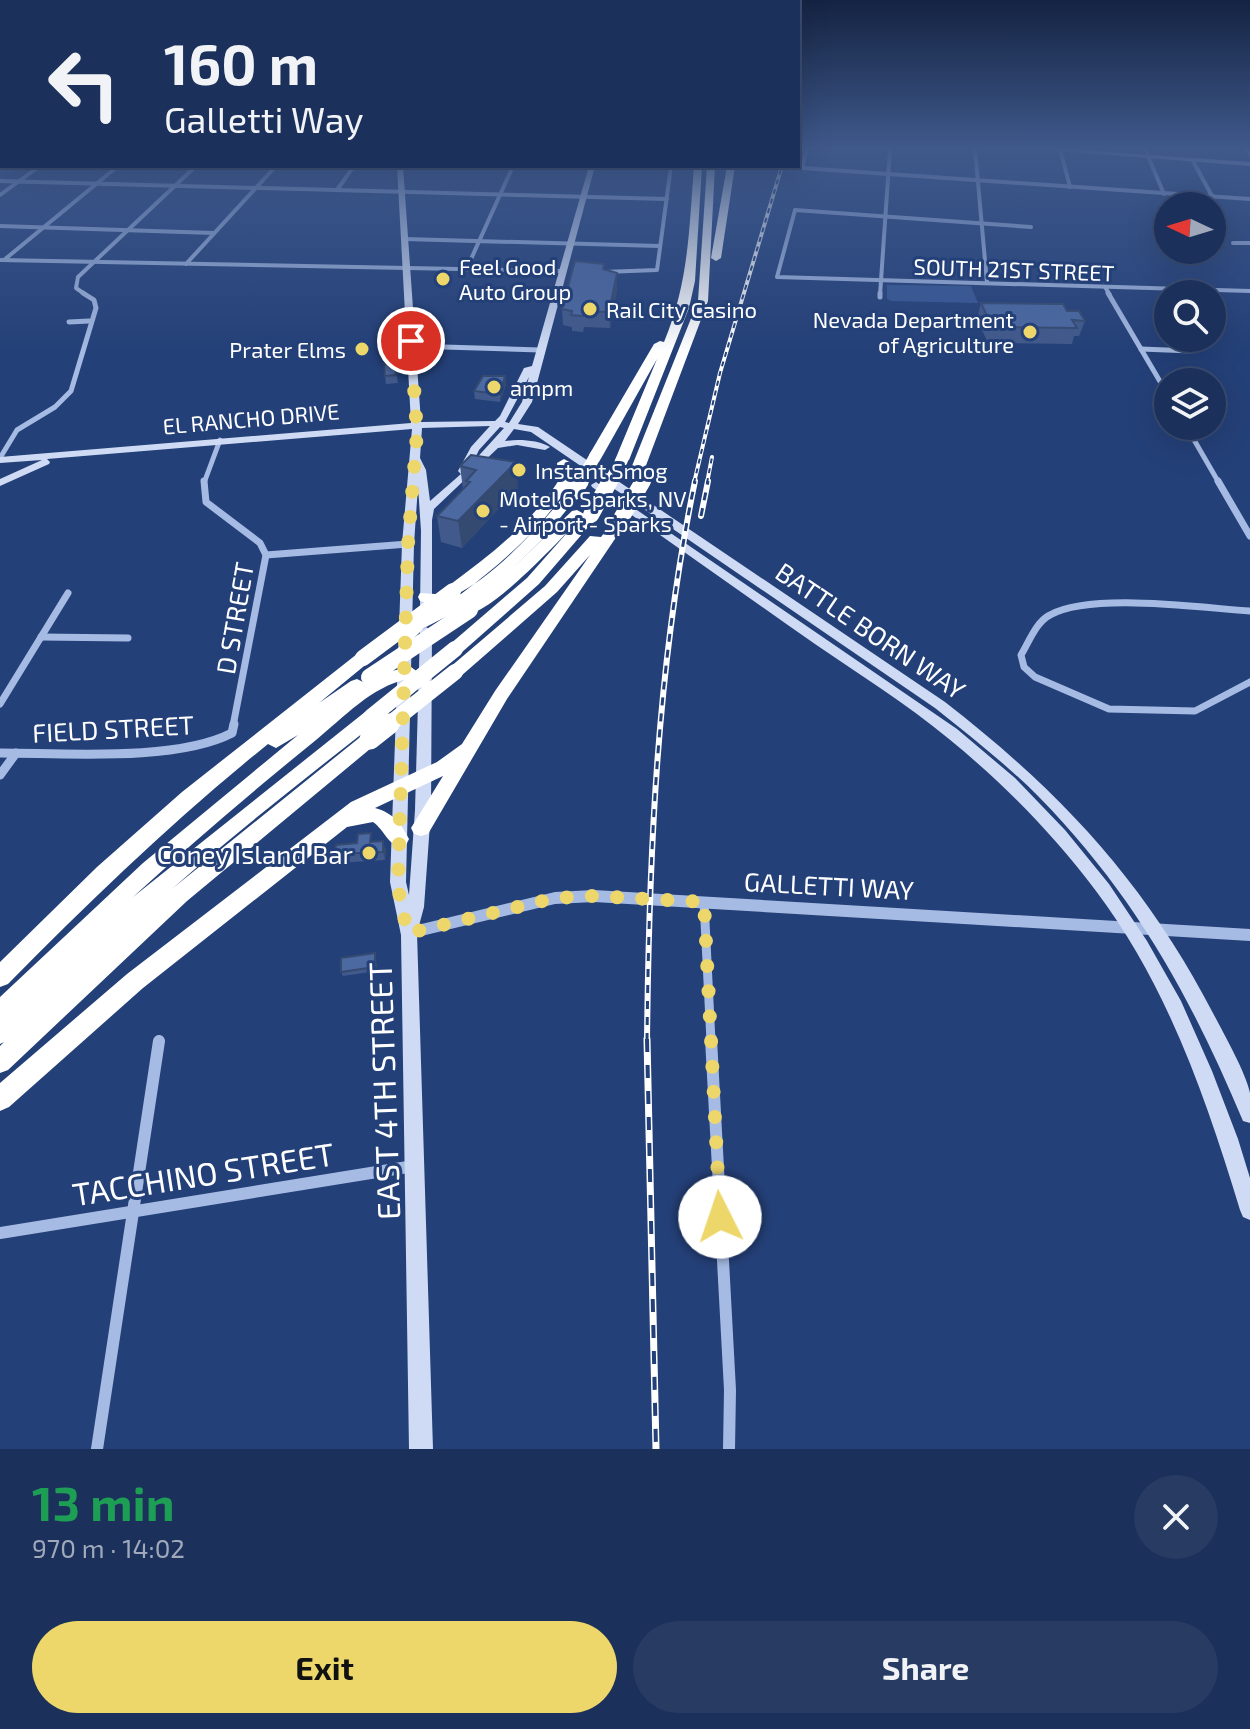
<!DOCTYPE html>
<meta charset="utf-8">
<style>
:root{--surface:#1b305a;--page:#283c63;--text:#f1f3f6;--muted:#a0a9bb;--line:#394b70;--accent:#edd66a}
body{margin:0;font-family:"Exo 2",sans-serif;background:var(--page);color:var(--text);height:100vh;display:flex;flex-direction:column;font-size:30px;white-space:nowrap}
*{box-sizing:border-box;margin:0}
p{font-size:26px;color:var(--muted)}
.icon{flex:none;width:44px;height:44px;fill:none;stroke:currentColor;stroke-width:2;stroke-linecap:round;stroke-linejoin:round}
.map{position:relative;height:1449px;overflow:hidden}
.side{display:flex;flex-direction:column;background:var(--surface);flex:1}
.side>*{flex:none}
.banner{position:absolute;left:0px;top:0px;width:800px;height:168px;box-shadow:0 8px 32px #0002,0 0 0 2px var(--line);background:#1b305a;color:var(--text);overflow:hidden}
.needle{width:52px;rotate:274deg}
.buttons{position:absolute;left:1154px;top:192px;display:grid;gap:16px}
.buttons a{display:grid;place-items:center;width:72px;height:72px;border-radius:50%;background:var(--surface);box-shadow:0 8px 32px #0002,0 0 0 2px var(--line);font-size:40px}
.pin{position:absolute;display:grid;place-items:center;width:68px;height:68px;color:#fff;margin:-34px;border:4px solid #fff;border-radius:50%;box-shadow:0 2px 8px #0007}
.me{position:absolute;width:88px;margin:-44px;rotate:356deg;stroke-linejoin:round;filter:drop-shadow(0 0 6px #0008)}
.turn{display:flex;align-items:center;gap:28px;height:168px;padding:0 32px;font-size:36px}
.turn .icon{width:104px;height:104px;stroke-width:2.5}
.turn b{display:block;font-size:56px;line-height:68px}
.round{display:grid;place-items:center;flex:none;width:84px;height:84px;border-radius:42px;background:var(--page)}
.headline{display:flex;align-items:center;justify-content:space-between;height:136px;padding:0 32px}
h1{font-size:48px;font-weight:700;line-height:60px;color:#1e9e55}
.action{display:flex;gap:16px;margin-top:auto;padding:16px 32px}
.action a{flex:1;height:92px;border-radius:48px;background:var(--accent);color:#111;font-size:32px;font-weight:700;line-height:92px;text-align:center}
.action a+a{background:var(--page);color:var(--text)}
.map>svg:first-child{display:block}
</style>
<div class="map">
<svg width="1250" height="1449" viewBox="0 0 1250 1449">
<rect width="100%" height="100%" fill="#244078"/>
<!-- green -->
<path fill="#385896" d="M887 285 971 286 978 303 891 301 887 299Z"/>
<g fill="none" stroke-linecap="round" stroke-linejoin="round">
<!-- minor-far4 -->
<g stroke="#a6bbe3" stroke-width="4">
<path d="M807 149 802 168 1250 199"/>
<path d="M975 149 987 283"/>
<path d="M1060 149 1070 187"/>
<path d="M1145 149 1164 194"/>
<path d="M1193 161 1212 196"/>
<path d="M458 166H470"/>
<path d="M0 181 667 199"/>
<path d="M337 190 354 166"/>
<path d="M0 195 40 166"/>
<path d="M0 226 214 233"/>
<path d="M1031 227 795 210 777 277 1250 291"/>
<path d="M405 239 660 246"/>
<path d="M1233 243H1250"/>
<path d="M4 260 118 166"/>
<path d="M186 264 276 166"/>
<path d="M467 268 513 166"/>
<path d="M603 272 657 270 671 166"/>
<path d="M1105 287 1110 295"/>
<path d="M86 295 76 288 78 277 196 166"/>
<path d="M880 295 890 149"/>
</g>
<!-- minor-far3 -->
<g stroke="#a6bbe3" stroke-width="5">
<path d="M1108 293 1168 395"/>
<path d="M880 297V293"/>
<path d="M69 322 89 321"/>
<path d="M411 346 540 350"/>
<path d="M1141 349 1192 351"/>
<path d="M1186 426 1219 483"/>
<path d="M0 458 17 430 55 407 71 391 96 308 94 300 83 293"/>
<path d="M204 483 220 440"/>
</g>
<!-- minor-far2 -->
<g stroke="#a6bbe3" stroke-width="7">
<path d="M204 481 206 502 260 543 266 555 233 726"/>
<path d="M1218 481 1250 536"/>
<path d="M266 555 408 544"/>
<path d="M1250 611C1202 608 1091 592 1050 615 1036 622 1029 642 1021 655L1024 667 1035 677 1109 709 1195 711 1250 682"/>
<path d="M41 637 128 638"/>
<path d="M0 704 68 593"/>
</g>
<!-- minor-far1 -->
<g stroke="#a6bbe3" stroke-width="9">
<path d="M0 753C64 753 176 762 232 733L234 724"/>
<path d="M0 775 16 753"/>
<path d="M704 902 711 1041"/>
</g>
<!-- minor -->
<g stroke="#a6bbe3" stroke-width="12">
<path d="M711 1039 730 1390 729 1449"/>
<path d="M0 1233 414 1166"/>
<path d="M97 1449 159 1041"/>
</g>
<!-- tertiary -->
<g fill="#a6bbe3" fill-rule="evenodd">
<path d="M0 258 562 269 565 271 562 273 0 262Z"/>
<path d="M594 890 1250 929V941L594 902 555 904 409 939 404 937 402 933 404 929 409 927 555 892Z"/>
</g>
<!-- secondary -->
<g fill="#cfdbf4" fill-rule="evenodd">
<path d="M1034 149H1068L1250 162V166Z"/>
<path d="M1243 149H1250V156Z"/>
<path d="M397 166H403L421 422 495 421 500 416 524 368 532 366 589 166H595L532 402 518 424 538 427 945 702C1061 792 1146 883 1214 1015 1224 1034 1246 1073 1250 1093 1250 1102 1250 1114 1250 1123L1243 1121C1190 995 1134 894 1038 796 1006 764 970 736 935 708L531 432 514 429 505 441C519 439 538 440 550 447L545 450 517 445 498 448 434 509 432 520V610L426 614 420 610 421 531 418 486 414 544 406 882 409 895 415 810 420 631 426 627 432 631 431 810 424 907 417 933 433 1449H409L401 935 390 882 402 544 412 429 47 459 50 462 49 464 0 486V479L42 460 0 463V457L411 423ZM529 377 522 402 509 423 505 422ZM490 426 471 447 458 471 461 474 430 501 426 470 420 458 422 428ZM500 427 504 428 473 462 479 450Z"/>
<path d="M596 482 957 729 1015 778 1065 830 1109 884 1147 941 1181 1001 1212 1071 1238 1139 1250 1178V1220L1243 1217 1240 1210C1206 1098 1167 985 1096 891 1053 834 1004 784 949 739 907 704 860 675 815 644 741 592 667 540 592 487L591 485Z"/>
</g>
<!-- motorway -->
<g fill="#fff" fill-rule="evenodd">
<path d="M694 166H702L695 281 689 308 629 460 622 464 615 460 657 359 603 455 601 458H591L589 455 654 344 660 341 664 342C689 282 689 229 694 166Z"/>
<path d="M707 166H715L708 301 642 476 635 480 628 476 698 301Z"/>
<path d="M727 166H735L721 258 716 261 711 258Z"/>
<path d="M564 459 571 463 573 480C549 518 496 576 455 595L461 594C502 563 539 530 569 489H579L581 492 543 539 504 576 572 511 577 510 584 514 596 512V518L539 584 461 653H449L447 649 449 645 527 578 574 525C557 543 486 619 464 614L463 608 424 628 411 641H399L397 637 412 620 442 606 420 601 418 597 420 593 450 595 445 591 447 587C489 556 530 525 559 480L557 463Z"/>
<path d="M616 523 623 527 507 699 428 834 421 836 414 834 411 828 443 776 375 808C393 813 401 823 409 839L406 845C389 850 386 831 373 822L347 827 143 988 9 1107 0 1111V1083L127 974 351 802 437 762 462 744 495 691 590 555 557 592 461 676H449L446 672 449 668 545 586 590 536 601 537 611 524Z"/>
<path d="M363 652 371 658 369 662 319 703 351 681 357 679 365 683 391 671 411 667 434 684 425 690 408 679C372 686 343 718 316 740 253 791 192 843 133 897L365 712H377L380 717 377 722C308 776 239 830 173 888L364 734H376L379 739 376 744 187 901 8 1070 0 1073V1046L4 1042 0 1044V997L143 863 298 735 276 748 268 744C175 819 92 899 8 984L0 987V962L97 867 182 792 357 654Z"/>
</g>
<!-- rail-far2 casing -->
<g stroke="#fff" stroke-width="4">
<g id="rail-far2">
<path d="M694 483 720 373 782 166"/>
<path d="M707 483 712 457"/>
</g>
</g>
<!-- rail-far1 casing -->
<g stroke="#fff" stroke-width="6">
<g id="rail-far1">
<path d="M701 516 708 481"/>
<path d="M647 1041C649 854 657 664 695 481"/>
</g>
</g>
<!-- rail casing -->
<g stroke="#fff" stroke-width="7">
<path id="rail" d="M647 1039 656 1449"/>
</g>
<!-- rail-far2 -->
<use href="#rail-far2" stroke="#244078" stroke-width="2" stroke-dasharray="5" stroke-linecap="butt"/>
<!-- rail-far1 -->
<use href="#rail-far1" stroke="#244078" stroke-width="3" stroke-dasharray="8" stroke-linecap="butt"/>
<!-- rail -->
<use href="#rail" stroke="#244078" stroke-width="4" stroke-dasharray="13" stroke-linecap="butt"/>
<!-- motorway-bridge-far2 -->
<g stroke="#fff" stroke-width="12">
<path d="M580 483 596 455"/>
<path d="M609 483 622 460"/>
<path d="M641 483 643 480"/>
</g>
<!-- motorway-bridge-far1 -->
<g stroke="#fff" stroke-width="16">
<path d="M574 492 581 481"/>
<path d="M591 515 610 481"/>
<path d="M616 527 643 481"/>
<path d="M363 658 453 591"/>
<path d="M369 677 470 610"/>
<path d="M371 717 455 649"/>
<path d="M387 726 455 672"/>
</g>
<!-- motorway-bridge -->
<path stroke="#fff" stroke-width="21" d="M370 739 389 724"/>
</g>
<!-- wall -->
<g fill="#415a8b">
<path d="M604 270 617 289 610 328 584 327 583 332 572 331V327L563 325 562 309Z"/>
<path d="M981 303 1067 311 1085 321 1079 336H1074L1072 344 988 343 977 319Z"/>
<path d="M395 366 398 383 386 384 385 376Z"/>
<path d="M505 376 506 384 500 402 475 399 474 391Z"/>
<path d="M471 455 518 488 462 548 441 542 437 516 463 489 460 466Z"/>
<path d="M374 842 386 850 385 860 338 863 335 854Z"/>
<path d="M375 953 377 971 343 976 341 972Z"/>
</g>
<!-- shaded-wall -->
<g fill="#354a71">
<path d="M617 273V289L610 328 609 312Z"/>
<path d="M505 376 506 384 500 402V394Z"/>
<path d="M516 462 518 488 462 548 458 521Z"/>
<path d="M383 841 386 850 385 860 383 852Z"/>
</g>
<!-- building -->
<g fill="#4c69a2" stroke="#354a71" stroke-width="2">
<path d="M575 261 604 264 603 269 617 273 609 312 584 311 583 316 571 315 572 311 562 309Z"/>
<path d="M981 303 1063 304 1067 311H1079L1085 321 1072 320 1077 328 992 327Z"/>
<path d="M384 364 395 366 396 375 385 376Z"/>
<path d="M483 376H505L500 394 474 391Z"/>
<path d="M471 455 516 462 458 521 437 516 470 482 466 481 476 470 460 466Z"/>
<path d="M371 833 370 842 383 841V852L335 854 336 845 357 843 358 834Z"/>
<path d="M375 953V967L341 972V958Z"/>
</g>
<!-- sky -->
<linearGradient id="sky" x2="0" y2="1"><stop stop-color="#142342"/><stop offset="0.42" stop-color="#3f598b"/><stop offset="1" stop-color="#3f598b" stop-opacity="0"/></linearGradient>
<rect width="1250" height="352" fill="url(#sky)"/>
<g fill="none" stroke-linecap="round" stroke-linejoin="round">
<!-- route -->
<path stroke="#edd66a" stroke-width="14" stroke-dasharray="0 25.2" d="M411 341 417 433 408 544 398 882 401 908 409 933 555 898 594 896 704 902 720 1217"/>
</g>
<!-- markers -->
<g fill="#edd66a" stroke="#244078" stroke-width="3">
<circle cx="443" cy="279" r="8"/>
<circle cx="590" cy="309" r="8"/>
<circle cx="1030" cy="332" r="8"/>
<circle cx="362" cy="349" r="8"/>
<circle cx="494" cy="387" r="8"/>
<circle cx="519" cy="470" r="8"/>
<circle cx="483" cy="511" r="8"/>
<circle cx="369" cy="853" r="8"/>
</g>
<g text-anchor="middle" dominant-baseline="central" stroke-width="6" stroke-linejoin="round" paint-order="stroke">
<!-- far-poi labels -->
<g font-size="22" fill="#fff" stroke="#244078" text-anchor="start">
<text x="459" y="266">Feel Good<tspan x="459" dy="25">Auto Group</tspan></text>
<text x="606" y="309">Rail City Casino</text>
<text x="1014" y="319" text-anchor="end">Nevada Department<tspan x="1014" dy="25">of Agriculture</tspan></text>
<text x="346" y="349" text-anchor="end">Prater Elms</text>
<text x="510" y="387">ampm</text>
<text x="535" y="470">Instant Smog</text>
<text x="499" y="498">Motel 6 Sparks, NV<tspan x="499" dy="25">- Airport - Sparks</tspan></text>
</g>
<!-- far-street labels -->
<g font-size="22" fill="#fff" stroke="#244078">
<text transform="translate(1014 269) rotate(2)">SOUTH 21ST STREET</text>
<text transform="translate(251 418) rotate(-5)">EL RANCHO DRIVE</text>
</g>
<!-- street labels -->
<g font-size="26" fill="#fff" stroke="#244078">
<text transform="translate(234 618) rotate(-80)">D STREET</text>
<text transform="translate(871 630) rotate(34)">BATTLE BORN WAY</text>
<text transform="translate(113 728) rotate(-3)">FIELD STREET</text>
<text transform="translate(829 885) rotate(3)">GALLETTI WAY</text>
</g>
<!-- poi labels -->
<g font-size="26" fill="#fff" stroke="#244078" text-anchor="end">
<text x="353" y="853">Coney Island Bar</text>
</g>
<!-- near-street labels -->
<g font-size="32" fill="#fff" stroke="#244078">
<text transform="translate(383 1091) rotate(-92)">EAST 4TH STREET</text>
<text transform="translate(203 1173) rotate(-9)">TACCHINO STREET</text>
</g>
</g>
</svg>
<div class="buttons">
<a><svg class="needle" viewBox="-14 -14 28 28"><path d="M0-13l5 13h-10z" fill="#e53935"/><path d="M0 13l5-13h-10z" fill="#a0a9bb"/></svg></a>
<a><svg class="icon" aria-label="search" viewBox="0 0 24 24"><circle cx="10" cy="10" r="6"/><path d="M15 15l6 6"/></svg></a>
<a><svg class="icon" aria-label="layers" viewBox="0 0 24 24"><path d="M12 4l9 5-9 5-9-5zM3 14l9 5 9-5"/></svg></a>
</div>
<div class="pin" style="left:411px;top:341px;background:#d93025"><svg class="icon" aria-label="arrive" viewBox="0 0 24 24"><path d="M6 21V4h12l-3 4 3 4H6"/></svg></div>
<svg class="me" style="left:720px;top:1217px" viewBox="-20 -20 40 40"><circle r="19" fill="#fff"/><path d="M0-13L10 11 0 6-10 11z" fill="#edd66a"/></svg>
<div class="banner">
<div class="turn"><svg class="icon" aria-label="left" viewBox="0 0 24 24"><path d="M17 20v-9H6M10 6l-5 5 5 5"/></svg><div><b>160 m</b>Galletti Way</div></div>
</div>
</div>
<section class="side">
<div class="headline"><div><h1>13 min</h1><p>970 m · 14:02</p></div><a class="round"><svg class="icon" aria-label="close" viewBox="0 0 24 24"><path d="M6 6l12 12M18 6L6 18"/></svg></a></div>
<div class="action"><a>Exit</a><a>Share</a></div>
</section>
